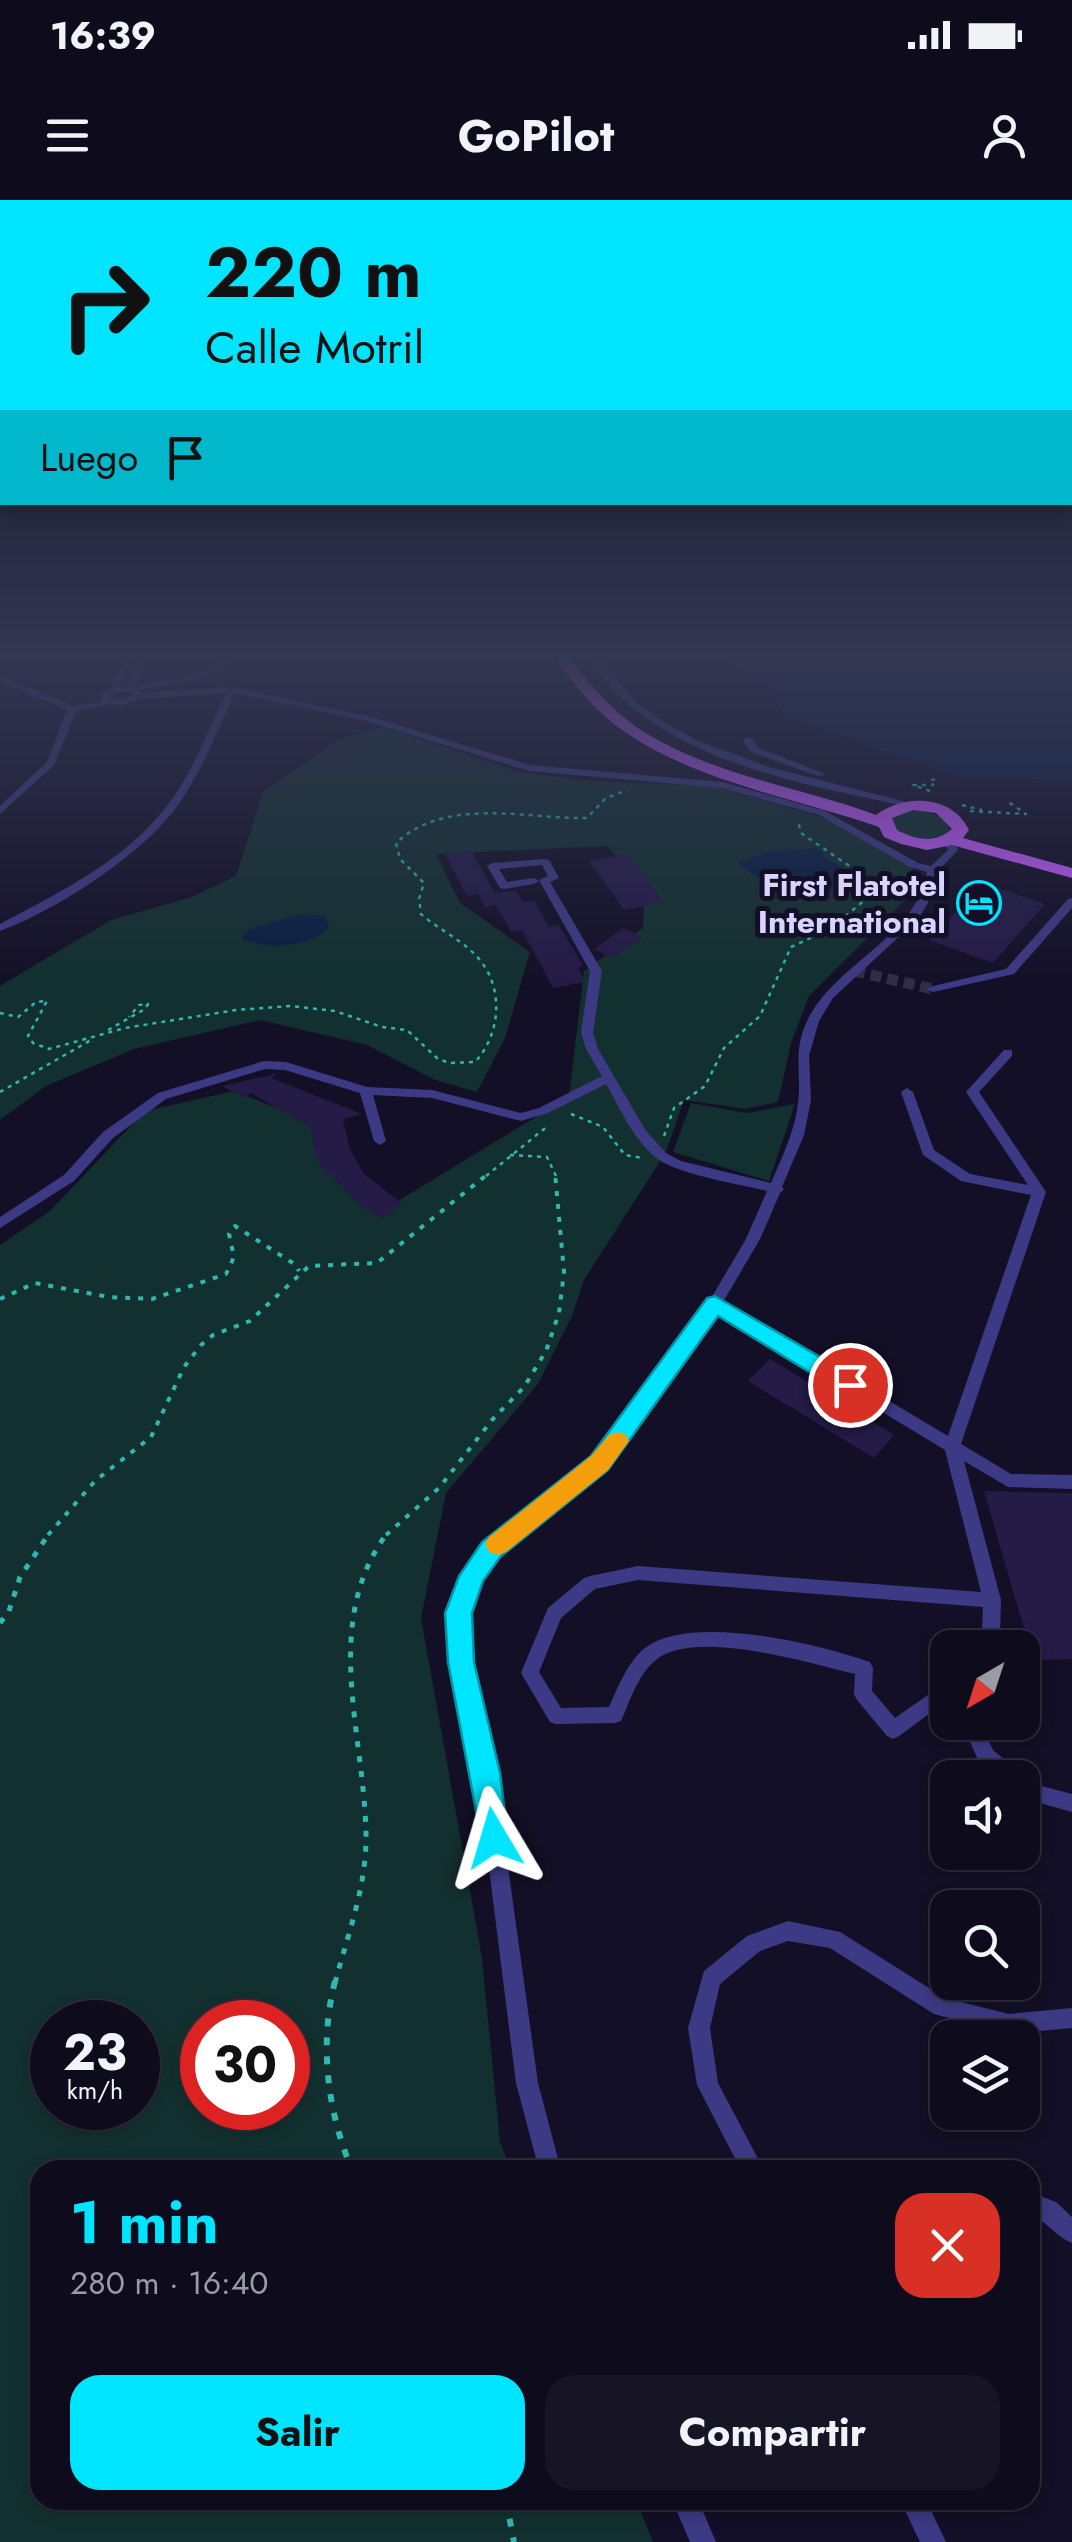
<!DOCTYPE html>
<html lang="es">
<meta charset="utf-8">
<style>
:root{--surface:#0e0b1c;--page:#171425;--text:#f1f3f6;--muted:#9b9ba3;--line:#2e2b3b;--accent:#00e5ff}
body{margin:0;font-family:Jost,sans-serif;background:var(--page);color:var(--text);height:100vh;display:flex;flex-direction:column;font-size:38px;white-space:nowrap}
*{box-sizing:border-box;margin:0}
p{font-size:32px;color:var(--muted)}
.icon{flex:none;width:55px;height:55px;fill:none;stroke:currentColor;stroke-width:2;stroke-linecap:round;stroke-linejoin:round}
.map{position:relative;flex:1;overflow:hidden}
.drawer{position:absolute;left:30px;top:1960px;width:1010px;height:350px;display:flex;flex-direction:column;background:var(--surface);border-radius:30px;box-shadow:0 5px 15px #0003,0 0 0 2px var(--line)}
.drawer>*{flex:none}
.top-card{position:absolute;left:0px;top:0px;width:1072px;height:305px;box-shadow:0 5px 15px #0003,0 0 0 2px var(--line);background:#00e5ff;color:#111;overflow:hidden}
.needle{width:65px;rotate:219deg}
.controls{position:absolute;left:930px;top:1430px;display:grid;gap:20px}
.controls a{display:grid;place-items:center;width:110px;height:110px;border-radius:20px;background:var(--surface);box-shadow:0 5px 15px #0003,0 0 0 2px var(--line);font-size:50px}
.speed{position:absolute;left:30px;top:1800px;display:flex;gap:20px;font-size:50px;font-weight:700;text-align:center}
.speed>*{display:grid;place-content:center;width:130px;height:130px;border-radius:50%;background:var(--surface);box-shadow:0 5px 15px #0003,0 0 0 2px var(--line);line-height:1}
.speed small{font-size:25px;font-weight:400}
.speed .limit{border:15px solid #d22;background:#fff;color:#111}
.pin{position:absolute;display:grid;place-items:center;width:85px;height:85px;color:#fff;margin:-42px;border:5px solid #fff;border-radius:50%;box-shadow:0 2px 10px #0007}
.me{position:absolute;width:110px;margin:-55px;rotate:353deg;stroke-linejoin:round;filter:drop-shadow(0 0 8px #0008)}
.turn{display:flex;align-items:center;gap:35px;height:210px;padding:0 40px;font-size:45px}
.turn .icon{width:130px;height:130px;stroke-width:2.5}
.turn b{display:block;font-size:70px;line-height:85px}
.then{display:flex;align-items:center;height:95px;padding:0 40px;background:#0003;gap:20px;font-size:38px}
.round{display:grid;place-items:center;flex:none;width:105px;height:105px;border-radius:30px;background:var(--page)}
.head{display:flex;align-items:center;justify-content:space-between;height:170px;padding:0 40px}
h1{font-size:60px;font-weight:700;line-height:75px;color:var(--accent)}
.button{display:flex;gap:20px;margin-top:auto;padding:20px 40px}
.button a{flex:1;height:115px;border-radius:30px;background:var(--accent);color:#111;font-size:40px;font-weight:700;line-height:115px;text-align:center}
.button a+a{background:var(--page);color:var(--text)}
.status{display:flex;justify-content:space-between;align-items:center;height:70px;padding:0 50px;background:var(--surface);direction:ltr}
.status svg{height:28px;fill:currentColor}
header{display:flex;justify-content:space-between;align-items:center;height:130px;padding:0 40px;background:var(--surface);font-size:45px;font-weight:700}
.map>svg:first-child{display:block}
</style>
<div class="status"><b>16:39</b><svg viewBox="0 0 49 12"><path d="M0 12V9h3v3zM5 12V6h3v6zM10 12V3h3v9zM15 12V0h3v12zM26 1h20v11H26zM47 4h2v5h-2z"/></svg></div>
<header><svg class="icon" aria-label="menu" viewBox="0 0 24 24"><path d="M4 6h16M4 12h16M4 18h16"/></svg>GoPilot<svg class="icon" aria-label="person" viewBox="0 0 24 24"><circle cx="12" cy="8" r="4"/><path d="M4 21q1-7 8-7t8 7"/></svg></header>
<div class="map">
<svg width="1072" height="2342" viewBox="0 0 1072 2342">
<rect width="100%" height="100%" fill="#130f26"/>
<!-- green -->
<g fill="#12302f" fill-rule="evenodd">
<path d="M383 527 516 571 579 580 714 586 835 621 912 667 917 688 809 796 791 843 778 902 745 909 684 900 666 952 584 1080 572 1116 538 1184 446 1293 421 1418 482 1758 500 1942 511 1970H40V2300H636L653 2342H0V1045L50 1011 145 911 234 891 314 923 378 1013 569 897 584 771 643 728 645 687 607 646 436 654 460 703 530 752 505 838 477 892 435 880 367 845 260 820 134 849 46 886 0 920V786L111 720 192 697 236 676 263 592 338 540ZM52 1822H138V1908H52ZM202 1822H288V1908H202Z"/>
<path d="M915 610 943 617 950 631C932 644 904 641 890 622L892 617Z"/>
<path d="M691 903 747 913 795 904 769 981 673 952Z"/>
</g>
<!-- water -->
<g fill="#0a1f44">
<path d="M714 457H1072V580L964 578 783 516 771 487Z"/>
<path d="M817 648 828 660 853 673 861 689C831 700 758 688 738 662L770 651Z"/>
<path d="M300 715 325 716 329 728C310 748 263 750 241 738L251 728Z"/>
</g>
<!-- building -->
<g fill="#241b47">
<path d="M471 650 495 693 516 691 523 702 534 700 549 727 559 725 583 766 578 767 585 782 553 788 522 730 511 732 496 705 485 707 478 694 467 696 445 654Z"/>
<path d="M628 654 664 702 624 710 589 661Z"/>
<path d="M983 683 1045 704 993 763 929 740Z"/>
<path d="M623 728 643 737 612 758 594 749Z"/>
<path d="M279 873 271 878 362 914 343 919 349 947 364 974 403 1004 381 1019 356 1002 330 974 325 975 315 954 310 927 251 893 244 898 222 886Z"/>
<path d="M770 1159 894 1235 874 1258 748 1181Z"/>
<path d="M984 1291 1072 1293V1459L1033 1460Z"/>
</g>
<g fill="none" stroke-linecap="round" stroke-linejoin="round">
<!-- street-tunnel -->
<path stroke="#312d47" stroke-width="11" stroke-dasharray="11 6" stroke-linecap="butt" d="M854 771 933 789"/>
<!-- path-far3 -->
<g stroke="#2fb8b0" stroke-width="2.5" stroke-dasharray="4 5" stroke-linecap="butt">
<path d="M930 591 913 585H933L930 580 939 579"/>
<path d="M962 605 982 610"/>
<path d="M970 611 1026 614 1007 601"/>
<path d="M0 813 18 817 36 802 47 801 28 836 33 843 49 849 125 828 236 810 291 806 335 811 382 827 407 830 437 858 449 863 475 862C501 834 504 788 479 759 463 740 439 730 421 714L419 699 424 683 400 659 396 643C447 596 524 619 587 618L606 598 627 590"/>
<path d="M108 830 145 809 148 804 139 805 129 817"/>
<path d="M0 892 91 840"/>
<path d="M571 914 603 927 625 955 642 958"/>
<path d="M664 936 674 908 705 886 724 848 760 816 791 747 830 729 872 694 861 674 801 633 798 621"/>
<path d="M510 955 547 957 556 976"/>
<path d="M486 976 549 925"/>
</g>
<!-- path-far2 -->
<g stroke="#2fb8b0" stroke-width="4" stroke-dasharray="5 8" stroke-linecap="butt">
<path d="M0 1099 35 1083 109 1097 152 1099 226 1074 234 1057 229 1034 235 1026 296 1065 299 1071"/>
<path d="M48 1335 95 1281 151 1237 184 1167 201 1145 213 1135 250 1121 309 1066 377 1063 489 973"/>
<path d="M386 1335 439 1288 492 1220 524 1187 546 1151 559 1113 564 1072 555 973"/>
</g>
<!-- path-far1 -->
<g stroke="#2fb8b0" stroke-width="5" stroke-dasharray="6 9" stroke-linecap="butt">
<path d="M0 1423 9 1411 20 1377 50 1332"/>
<path d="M335 1783C348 1733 367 1686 366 1633 364 1532 321 1421 388 1332"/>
</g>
<!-- path -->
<g stroke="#2fb8b0" stroke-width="6" stroke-dasharray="8 11" stroke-linecap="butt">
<path d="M335 1781C319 1844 327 1910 352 1970"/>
<path d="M506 2300 514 2342"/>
</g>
<!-- street -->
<g fill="#3d3a85" fill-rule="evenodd">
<path d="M124 457H132L120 486 127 487 139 457H147L136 486C167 477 201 482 225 457H233C211 483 179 482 148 488L139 491 140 493 232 487 375 518 530 565 723 582 825 611 918 663 931 666 948 650 942 642 943 640H951L958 650 938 671 934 692 919 718 833 798 819 821 809 856 811 900 804 935 782 987 784 989 780 993 760 1039 723 1102 948 1236 1031 995 961 981 923 955 901 892 907 888 913 892 934 950 970 974 1028 985 966 892 1004 850H1012V856L979 892 1046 992 961 1244 1011 1274 1072 1275V1289L1008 1287 964 1261 1001 1400 1000 1434 992 1448H973L982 1432 983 1407 638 1380 595 1389 561 1418 539 1472 561 1508 609 1507C618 1487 628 1461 645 1448 691 1413 819 1444 870 1462L873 1468 872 1491 895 1518 948 1481V1500L899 1536 893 1539 887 1536 857 1500 854 1494 855 1474C810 1463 694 1428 656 1460 638 1474 630 1501 621 1521L615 1523 556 1524 550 1522 521 1473 548 1408 584 1378 590 1376 638 1366 981 1392 945 1250 717 1112 632 1234 606 1268 497 1355 479 1378 468 1413 470 1463 495 1573 538 1883 561 1970H539L516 1883 477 1573 452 1463 450 1413 466 1370 485 1345 594 1258 622 1226 710 1100 746 1039 767 991C740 984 673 974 654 956 632 937 620 908 606 884L548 913 521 921 432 898 373 895 386 941 380 945 374 941 360 893 285 870 265 869 166 899 113 938 74 981 0 1028V1017L64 975 103 932 158 893 264 861 286 862 367 887 432 890 521 913 539 908 602 876 586 849 581 832 590 771 539 680 548 676 542 665 499 669 507 682 534 678 539 681 534 684 504 689 500 688 487 666 492 663 545 659 549 660 559 678 550 682 602 771 593 832 598 849 646 931 666 953 681 961 771 983C782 957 795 931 798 903 802 872 792 851 808 819 838 761 915 739 927 672L910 667 819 615 722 588 529 571 370 522 235 493C216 532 201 575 175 609 140 656 55 711 0 731V724C60 692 128 659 169 603 194 570 208 530 226 493L139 499 122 506 114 504 76 511 54 565 0 614V606L47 562 67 510 0 482V476L73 506 101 502 102 493 111 489ZM119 492H131L132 495 121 500 109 498 110 495Z"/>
<path d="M424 457H466L462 460H428Z"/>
<path d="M590 457H598L636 502 664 522 696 540 769 567 918 605 913 608C820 587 704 569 629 505 613 492 602 474 590 457Z"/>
<path d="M745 538H751L758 548 826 574 818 576 751 552 743 540Z"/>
<path d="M1072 698V708L1014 774 933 792 927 789 933 786 1006 769 1068 699Z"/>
<path d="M961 1522H980L993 1550 1019 1572 1021 1577H1022L1034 1584 1072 1594V1612L1022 1598V1578H997L979 1562Z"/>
<path d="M788 1721 840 1732 945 1798 1009 1814 1072 1808V1828L1009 1834 934 1814 830 1748 788 1741 760 1751 720 1784 710 1828 718 1883 764 1970H741L697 1885 688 1828 704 1771 747 1736Z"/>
<path d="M1030 1992 1056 2002 1072 2017V2043C1056 2037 1047 2021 1030 2014Z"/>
<path d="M672 2300H698L716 2342H690Z"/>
<path d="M900 2300H926L946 2342H920Z"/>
</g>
<!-- primary -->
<path fill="#c25bff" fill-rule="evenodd" d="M554 457H568C589 483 610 509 638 528 709 575 797 586 876 615 904 593 953 595 969 630L963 638 1072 668V678L952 645 927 650 901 644 884 637 879 627C798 599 699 582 628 534 598 515 575 485 554 457ZM913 610 936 613 952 629C935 644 916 640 897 630L892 618Z"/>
</g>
<!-- sky -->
<linearGradient id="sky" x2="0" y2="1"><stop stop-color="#0a0815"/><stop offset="0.58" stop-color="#333752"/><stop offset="1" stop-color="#333752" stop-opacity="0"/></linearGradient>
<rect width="1072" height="785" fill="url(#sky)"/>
<!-- route -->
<path fill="#00e5ff" stroke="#0095a6" stroke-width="2.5" d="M715 1096 858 1179 861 1185 850 1194 842 1192 718 1116 608 1270 500 1357 483 1381 472 1413 474 1462 500 1573 508 1638 504 1648 494 1652 483 1648 448 1462 445 1413 459 1376 482 1342 591 1256 707 1098Z"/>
<!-- slow -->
<path fill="#f59e0b" d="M618 1232 626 1235 629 1241 608 1270 506 1352 498 1355 489 1352 485 1344 489 1337 591 1256 609 1235Z"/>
<!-- icons -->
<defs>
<g id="hotel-ring" transform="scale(2.25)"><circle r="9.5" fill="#130f26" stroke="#00e5ff" stroke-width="1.5"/><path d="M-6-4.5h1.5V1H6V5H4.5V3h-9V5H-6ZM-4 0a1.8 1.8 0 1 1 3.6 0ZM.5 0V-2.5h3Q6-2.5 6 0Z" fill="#00e5ff"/></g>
</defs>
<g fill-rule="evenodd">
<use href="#hotel-ring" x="979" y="703"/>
</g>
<g text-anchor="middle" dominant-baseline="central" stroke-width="10" stroke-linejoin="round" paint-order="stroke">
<!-- far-poi labels -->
<g font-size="32" font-weight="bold" fill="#d9d4ff" stroke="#130f26" text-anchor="end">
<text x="946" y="685">First Flatotel<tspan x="946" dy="37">International</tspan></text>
</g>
</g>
</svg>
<div class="controls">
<a><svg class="needle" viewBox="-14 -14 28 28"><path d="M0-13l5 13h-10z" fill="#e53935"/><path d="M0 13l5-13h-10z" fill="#9b9ba3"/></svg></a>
<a><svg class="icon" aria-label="sound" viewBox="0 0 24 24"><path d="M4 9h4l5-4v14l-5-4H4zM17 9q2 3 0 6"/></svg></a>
<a><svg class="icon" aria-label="search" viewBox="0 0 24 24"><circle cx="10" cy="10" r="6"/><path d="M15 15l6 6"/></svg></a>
<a><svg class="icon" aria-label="layers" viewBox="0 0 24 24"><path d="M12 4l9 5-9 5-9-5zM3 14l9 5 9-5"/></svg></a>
</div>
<div class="speed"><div>23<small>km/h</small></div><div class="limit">30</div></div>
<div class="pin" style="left:850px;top:1185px;background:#d93025"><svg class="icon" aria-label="arrive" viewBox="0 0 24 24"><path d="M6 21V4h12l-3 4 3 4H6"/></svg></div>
<svg class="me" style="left:494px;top:1638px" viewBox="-20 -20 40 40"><path d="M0-17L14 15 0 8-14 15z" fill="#00e5ff" stroke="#fff" stroke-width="4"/></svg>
<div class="top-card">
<div class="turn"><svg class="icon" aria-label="right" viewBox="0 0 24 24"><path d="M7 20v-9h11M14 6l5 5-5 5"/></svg><div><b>220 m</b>Calle Motril</div></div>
<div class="then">Luego<svg class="icon" aria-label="arrive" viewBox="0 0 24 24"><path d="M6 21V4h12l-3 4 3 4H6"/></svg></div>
</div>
<section class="drawer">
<div class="head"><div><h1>1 min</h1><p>280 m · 16:40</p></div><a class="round" style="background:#d93025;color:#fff"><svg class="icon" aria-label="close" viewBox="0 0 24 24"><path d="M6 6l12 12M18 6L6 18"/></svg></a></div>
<div class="button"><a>Salir</a><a>Compartir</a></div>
</section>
</div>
